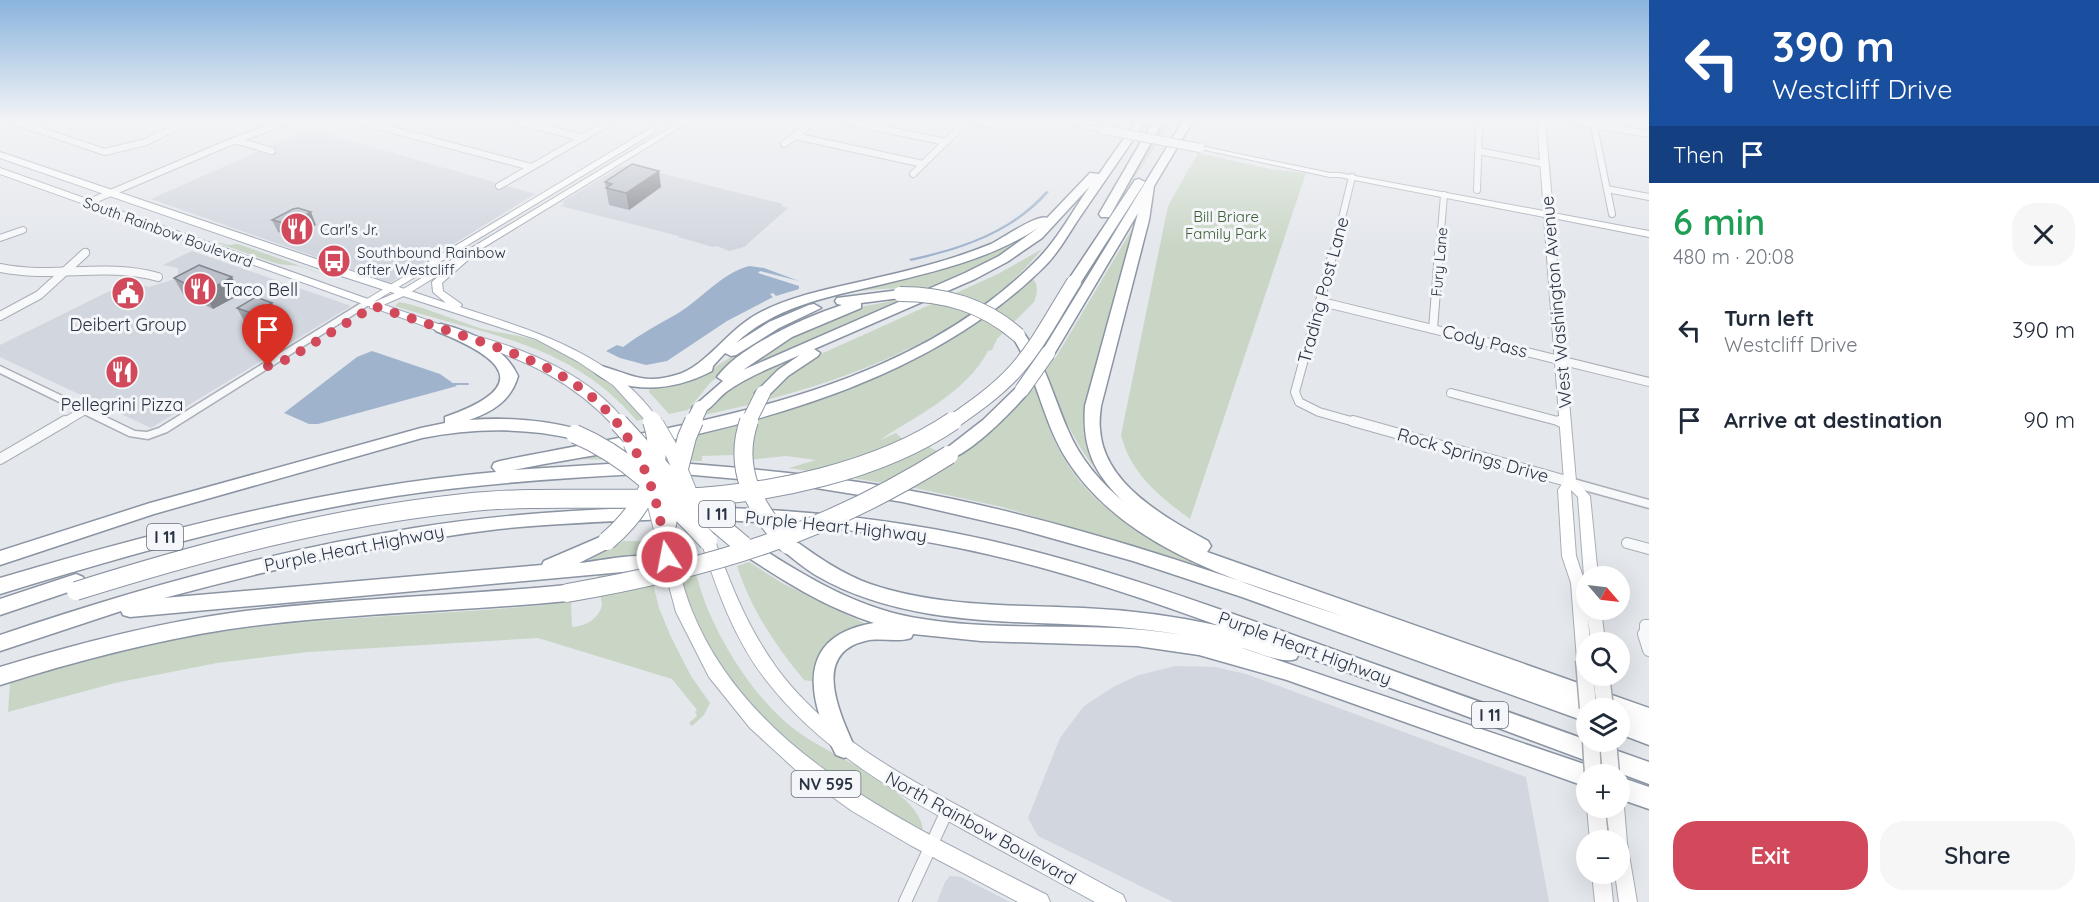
<!DOCTYPE html>
<meta charset="utf-8">
<style>
:root{--surface:#fff;--page:#f6f6f7;--text:#1f2937;--muted:#747a83;--accent:#d1495b}
body{margin:0;font-family:Quicksand,sans-serif;background:var(--page);color:var(--text);height:100vh;display:flex;flex-direction:column;font-size:22px;white-space:nowrap}
*{box-sizing:border-box;margin:0}
p{font-size:20px;color:var(--muted)}
.icon{flex:none;width:33px;height:33px;fill:none;stroke:currentColor;stroke-width:2;stroke-linecap:round;stroke-linejoin:round}
.map{position:relative;flex:1;overflow:hidden}
.drawer{display:flex;flex-direction:column;background:var(--surface);width:450px}
.drawer>*{flex:none}
.top-card{background:#1a4fa0;color:#fff;overflow:hidden}
.needle{width:39px;rotate:118deg}
.buttons{position:absolute;left:1576px;top:566px;display:grid;gap:12px}
.buttons a{display:grid;place-items:center;width:54px;height:54px;border-radius:50%;background:var(--surface);box-shadow:0 6px 24px #0002;font-size:30px}
.pin{position:absolute;display:grid;place-items:center;width:51px;height:51px;color:#fff;margin:-62px -26px;border-radius:50% 50% 50% 0;rotate:-45deg;box-shadow:0 0 6px #0007}
.pin .icon{rotate:45deg}
.me{position:absolute;width:66px;margin:-33px;rotate:349deg;stroke-linejoin:round;filter:drop-shadow(0 0 4px #0008)}
.turn{display:flex;align-items:center;gap:21px;height:126px;padding:0 24px;font-size:27px}
.turn .icon{width:78px;height:78px;stroke-width:2.5}
.turn b{display:block;font-size:42px;line-height:51px}
.then{display:flex;align-items:center;height:57px;padding:0 24px;background:#0003;gap:12px;font-size:22px}
.round{display:grid;place-items:center;flex:none;width:63px;height:63px;border-radius:24px;background:var(--page)}
.head{display:flex;align-items:center;justify-content:space-between;height:102px;padding:0 24px}
h1{font-size:36px;font-weight:600;line-height:45px;color:#1e9e55}
.cta{display:flex;gap:12px;margin-top:auto;padding:12px 24px}
.cta a{flex:1;height:69px;border-radius:24px;background:var(--accent);color:#fff;font-size:24px;font-weight:600;line-height:69px;text-align:center}
.cta a+a{background:var(--page);color:var(--text)}
ul{padding:0;list-style:none}
li{display:flex;align-items:center;gap:18px;height:90px;padding:0 24px}
li div{flex:1}
li b{display:block;font-size:22px}
li em{font-style:normal}
main{display:flex;flex:1;min-height:0}
.map>svg:first-child{display:block}
</style>
<main>
<div class="map">
<svg width="1649" height="902" viewBox="0 0 1649 902">
<rect width="100%" height="100%" fill="#e4e7ec"/>
<!-- built -->
<g fill="#d2d6de">
<path d="M309 129 535 194 390 283 151 199Z"/>
<path d="M628 165 783 204 781 206 788 208 744 247 729 251 717 246 713 247 678 237 679 236 561 206 565 203 562 202 618 168Z"/>
<path d="M192 251 351 306 151 428 0 357V345L128 282 149 287 172 280 178 274V268L163 265Z"/>
<path d="M1175 666 1215 667 1246 674 1526 777 1549 902H1173L1038 836 1028 818 1060 738 1084 706 1115 686 1139 675Z"/>
<path d="M950 876 961 877 1010 902H937L945 882Z"/>
</g>
<!-- green -->
<g fill="#c9d6c5">
<path d="M1163 121H1172L1111 213 1160 126Z"/>
<path d="M1198 153 1276 170 1306 173 1190 519C1159 496 1131 474 1121 435L1168 206Z"/>
<path d="M1138 219 1083 427 1091 453 1129 503C1092 480 1044 392 1043 349L1055 359Z"/>
<path d="M1033 230 1007 251 955 278 743 369 775 344 860 307 887 302 908 289C850 285 795 307 745 332 788 303 837 296 886 282 936 268 985 247 1033 230Z"/>
<path d="M209 240 228 245 238 244 366 289 299 266 278 264Z"/>
<path d="M1042 249C965 345 820 390 704 415L730 387 802 352 810 359 998 274Z"/>
<path d="M1033 279C1039 286 1037 294 1034 302L997 339 992 350 988 351C966 393 917 415 880 440L896 433 913 449 923 444 941 453C973 429 1003 404 1028 371 1041 392 1044 417 1054 440 1081 499 1136 535 1193 561L1192 564 1002 507 915 488 789 468 816 460 786 456 747 460 734 455 702 456V461L564 459C616 449 669 441 721 429 823 405 955 351 1033 279Z"/>
<path d="M399 302C427 307 455 321 483 329 498 333 513 334 528 338 573 350 616 384 644 419L637 421C570 342 487 336 395 306Z"/>
<path d="M841 305 791 325 753 347 710 383 688 410 669 414 649 392 650 388C707 382 721 360 767 334 790 321 815 312 841 305Z"/>
<path d="M623 541H642L646 555 586 562 612 545 615 547Z"/>
<path d="M675 541H685C694 564 699 588 708 610 728 656 760 705 801 734 830 755 920 791 923 830 906 829 878 807 864 797 847 786 830 775 814 764 746 714 681 628 675 541Z"/>
<path d="M749 562 782 583 866 624C829 636 830 649 815 682L804 680C775 645 751 609 737 566Z"/>
<path d="M635 571 653 584 659 608 671 637 691 676 710 703 704 715 692 726 689 723 697 716 695 712 697 710 672 679 538 638 308 652 217 663 115 683 8 712 10 682C86 659 162 639 241 629 350 615 462 615 571 602L572 627C586 626 597 620 602 606L598 575Z"/>
</g>
<!-- water -->
<g fill="#9fb4cc">
<path d="M1046 191 1049 192C1013 233 963 249 911 261L909 259C961 248 1010 232 1046 191Z"/>
<path d="M749 266 764 268 799 281 760 271 758 273 799 286V289L776 296 773 293 770 294 773 297 727 321 667 361 646 365 620 358 606 351 617 345 623 347C639 335 657 325 675 315 700 301 720 274 749 266Z"/>
<path d="M372 351 440 374 457 386 318 424H309L284 413 357 357Z"/>
</g>
<g fill="none" stroke-linecap="round" stroke-linejoin="round">
<!-- stream -->
<path stroke="#9fb4cc" stroke-width="2" d="M454 384H468"/>
<!-- minor-far3 casing -->
<g stroke="#a9aeb7" stroke-width="8">
<g id="minor-far3">
<path d="M12 121 105 152 146 142 184 123 183 121"/>
<path d="M359 121 531 167"/>
<path d="M515 121 583 138"/>
<path d="M845 121 946 142"/>
<path d="M972 121 989 124"/>
<path d="M1570 121 1649 134"/>
<path d="M1593 121 1612 214"/>
<path d="M795 136 923 164"/>
<path d="M235 140 272 151"/>
<path d="M784 144 815 121"/>
<path d="M1479 151 1545 164"/>
<path d="M913 174 967 121"/>
<path d="M499 186 612 121"/>
<path d="M1607 189 1649 197"/>
<path d="M1477 190 1479 131"/>
<path d="M87 203 226 144 287 121"/>
<path d="M0 238 23 230"/>
<path d="M83 255 86 252"/>
<path d="M1333 255 1352 177"/>
<path d="M1439 255 1444 195"/>
</g>
</g>
<!-- minor-far2 casing -->
<g stroke="#a9aeb7" stroke-width="10">
<g id="minor-far2">
<path d="M1333 253 1295 392 1299 402 1319 412 1358 423"/>
<path d="M0 268C53 279 106 262 158 277"/>
<path d="M1322 302 1649 382"/>
<path d="M0 316 39 295 85 253"/>
<path d="M1433 329 1439 253"/>
<path d="M1451 393 1565 423"/>
<path d="M63 423 85 410"/>
</g>
</g>
<!-- minor-far1 casing -->
<g stroke="#a9aeb7" stroke-width="12">
<g id="minor-far1">
<path d="M1353 421 1570 482"/>
<path d="M1559 421 1565 423"/>
<path d="M0 459 65 421"/>
<path d="M1627 543 1649 549"/>
<path d="M1645 635V625H1649"/>
</g>
</g>
<!-- minor casing -->
<g stroke="#a9aeb7" stroke-width="14">
<g id="minor">
<path d="M1644 634 1649 650"/>
<path d="M905 902 947 811"/>
</g>
</g>
<!-- tertiary casing -->
<g stroke="#a9aeb7" stroke-width="3">
<g id="tertiary">
<path d="M366 300 369 301V305L167 432 148 439 129 436 0 373V366L135 431 147 432 159 428Z"/>
<path d="M1570 478 1649 500V508L1566 485 1565 482Z"/>
</g>
</g>
<!-- secondary casing -->
<g stroke="#a9aeb7" stroke-width="2">
<g id="secondary">
<path d="M681 121H690L406 295 374 309 370 308V304H364L362 302 651 128 658 130 372 303 400 291Z"/>
<path d="M1054 121H1069L1109 130 1105 132Z"/>
<path d="M1537 121H1545L1553 213 1649 231V237L1553 218 1576 481 1590 496 1598 576H1587V580L1584 576 1578 497 1571 490 1576 556 1585 583 1587 609H1601L1605 642H1591L1588 619 1590 642H1587V665H1579L1577 660 1571 583 1562 556 1558 490 1564 481 1544 217 1339 177H1330L1196 148 1200 146 1330 173H1339L1544 211Z"/>
<path d="M1620 801 1624 807 1627 843 1637 902H1619L1615 873H1620V840H1610L1606 807H1620Z"/>
<path d="M1587 807H1605L1608 840H1590Z"/>
<path d="M1592 873H1610L1613 902H1595Z"/>
</g>
</g>
<!-- primary casing -->
<g stroke="#a3abb8" stroke-width="2">
<g id="primary">
<path d="M0 152 446 303 433 292 432 282 468 249H476V253L442 283 443 291 460 303 462 305 460 307C531 330 612 353 657 418L651 422 646 421 613 385 577 361 536 339 335 274 0 158Z"/>
<path d="M0 168 455 330 457 332 451 335 447 334 0 174Z"/>
<path d="M472 335C526 349 592 376 626 423L624 426H614C571 380 527 361 468 341L466 339 468 337Z"/>
<path d="M664 535 669 537 671 541C678 564 683 589 692 611 751 757 917 828 1047 895L1050 902H1018L910 845 852 811 798 772 750 728 709 677 676 612 657 541 659 537Z"/>
<path d="M708 535 713 537 715 541C731 586 748 628 776 667 828 738 908 779 983 819 1030 844 1077 870 1123 895L1126 902H1095C1053 879 1010 855 968 832 893 791 819 749 766 680 734 639 717 590 701 541L703 537Z"/>
</g>
</g>
<!-- motorway casing -->
<g stroke="#8b94a3" stroke-width="3">
<g id="motorway">
<path d="M1136 121H1146C1125 152 1103 183 1082 214 1070 231 1060 251 1045 266 937 374 779 419 633 448 593 456 553 462 513 470L640 462 646 464 648 468 646 472 640 474C558 478 477 484 396 496 261 517 130 554 0 594V578C162 530 327 487 496 472L492 467 494 463 500 461C684 423 897 401 1037 260 1058 239 1073 210 1090 186L1042 238 1007 262 975 279 814 349 820 353 818 356 788 376 768 396H758L755 393 778 370 800 355C775 366 748 376 726 392 717 399 711 410 700 413L692 408 723 381 717 377C741 345 806 317 842 305L837 304 835 301 837 298 900 290 907 294 900 298 861 303V308L792 337 743 370 965 273 999 256 1038 228C990 259 934 272 879 285 828 297 776 306 736 343L769 322 809 305 814 304 821 308 779 328 736 355 731 356 725 353 713 366 712 371C681 387 649 393 614 382 607 380 599 377 594 371L601 366C631 374 643 385 676 375 706 367 728 329 759 313 787 298 819 291 850 284 898 273 945 263 991 244 1003 238 1037 214 1047 218L1090 173 1099 174Z"/>
<path d="M1153 121H1163L1111 214 1109 217H1101L1099 214Z"/>
<path d="M1183 121H1193L1154 186 1149 220 1101 406C1100 414 1099 422 1100 429 1103 484 1166 518 1208 541L1211 546 1207 552 1649 708V745L1620 734V708H1587V722L1242 597 1133 561 1019 529 903 502 785 483 660 472 658 468 660 464 666 462C745 468 823 475 901 489 1060 517 1213 571 1365 624 1261 587 1130 558 1067 460 1042 421 1037 373 1011 335L1018 331 1023 332C1045 362 1053 396 1068 430 1080 459 1101 483 1125 503 1094 474 1082 448 1085 406L1138 213 1053 356 1048 357 1041 353Z"/>
<path d="M1139 179 1145 182 1081 282 1079 285H1069L1067 282 1135 180Z"/>
<path d="M441 324C470 331 505 347 518 376 511 401 492 412 469 420 506 417 544 420 581 430L583 434 581 438 575 439C523 427 473 428 422 438L154 514 0 565V551L150 503 421 428 445 423V417C534 386 504 358 436 331L434 328 436 325Z"/>
<path d="M1022 385 1030 390C1018 406 962 464 943 459L941 455 943 451 983 420 1017 387Z"/>
<path d="M672 507 678 508 681 513 678 518 672 519C614 521 556 523 499 529 385 543 275 568 164 598L542 565 544 561 607 534 613 536 616 541 613 546 579 563C608 561 663 542 680 576L678 581 671 583 644 570 130 617 123 615 121 611 0 651V635C136 589 272 551 414 528 499 514 585 509 672 507Z"/>
<path d="M697 507C785 509 873 517 959 534 1069 556 1174 593 1279 630 1403 674 1526 719 1649 762V784L1299 654 1296 659C1281 664 1258 652 1242 648L1587 765 1595 768 1598 774H1587V787L1287 680 1199 655 1137 646 981 641 913 634 911 638C897 643 880 637 865 641 810 654 841 716 855 748L852 755 844 758 836 755C808 700 793 636 874 623 824 607 780 579 737 550L734 545 737 540 743 538 749 540C802 575 859 610 923 619 1009 633 1097 620 1183 635 1063 613 929 639 819 577 806 570 794 559 782 550L779 545 782 540 788 538 794 540C818 557 842 574 870 584 938 607 1012 605 1083 608 1129 610 1175 616 1220 626 1134 595 1048 566 959 548 872 530 785 522 697 519L691 518 688 513 691 508Z"/>
<path d="M76 574 83 577 86 582 83 587 0 615V599Z"/>
<path d="M567 585 574 588 577 593 574 598 567 601C455 612 342 613 230 629 152 641 76 661 0 685V667C76 644 152 624 231 613 342 598 455 596 567 585Z"/>
<path d="M1620 777 1649 787V809L1620 799Z"/>
</g>
</g>
<!-- minor-far3 -->
<use href="#minor-far3" stroke="#f7f8fa" stroke-width="6"/>
<!-- minor-far2 -->
<use href="#minor-far2" stroke="#f7f8fa" stroke-width="8"/>
<!-- minor-far1 -->
<use href="#minor-far1" stroke="#f7f8fa" stroke-width="10"/>
<!-- minor -->
<use href="#minor" stroke="#f7f8fa" stroke-width="12"/>
<!-- tertiary -->
<use href="#tertiary" fill="#f7f8fa" fill-rule="evenodd"/>
<!-- secondary -->
<use href="#secondary" fill="#fff" fill-rule="evenodd"/>
<!-- primary -->
<use href="#primary" fill="#fff" fill-rule="evenodd"/>
<!-- motorway -->
<use href="#motorway" fill="#fff" fill-rule="evenodd"/>
<!-- secondary-bridge-far1 casing -->
<g stroke="#a9aeb7" stroke-width="10" stroke-linecap="butt">
<path id="secondary-bridge-far1" d="M1105 130 1200 148"/>
</g>
<!-- secondary-bridge casing -->
<g stroke="#a9aeb7" stroke-width="19" stroke-linecap="butt">
<g id="secondary-bridge">
<path d="M1584 660 1588 708"/>
<path d="M1601 675 1605 708"/>
<path d="M1591 741 1593 774"/>
<path d="M1608 741 1611 774"/>
</g>
</g>
<!-- primary-bridge casing -->
<g stroke="#a3abb8" stroke-width="17" stroke-linecap="butt">
<g id="primary-bridge">
<path d="M656 424 674 455 694 504"/>
<path d="M631 443 650 484 663 535"/>
</g>
</g>
<!-- motorway-bridge-far1 casing -->
<g stroke="#8b94a3" stroke-width="16" stroke-linecap="butt">
<g id="motorway-bridge-far1">
<path d="M900 294C945 294 984 305 1018 335"/>
<path d="M1022 390 1048 353"/>
<path d="M651 418 653 423"/>
<path d="M693 423 700 408"/>
<path d="M748 423 763 393"/>
<path d="M951 423C974 407 997 391 1015 371 1039 344 1055 312 1074 282"/>
</g>
</g>
<!-- motorway-bridge casing -->
<g stroke="#8b94a3" stroke-width="20" stroke-linecap="butt">
<g id="motorway-bridge">
<path d="M749 421C732 470 756 510 788 545"/>
<path d="M619 423 675 484"/>
<path d="M575 434C630 457 668 499 708 541"/>
<path d="M675 484 687 437 694 421"/>
<path d="M694 504 743 545"/>
<path d="M607 541C642 511 668 468 652 421"/>
<path d="M664 541 671 502"/>
<path d="M76 591C203 551 332 517 464 503 536 495 609 501 681 498 770 494 878 472 953 421"/>
<path d="M567 593C712 568 824 534 949 455"/>
</g>
</g>
<!-- secondary-bridge-far1 -->
<use href="#secondary-bridge-far1" stroke="#fff" stroke-width="8"/>
<!-- secondary-bridge -->
<use href="#secondary-bridge" stroke="#fff" stroke-width="16"/>
<!-- primary-bridge -->
<use href="#primary-bridge" stroke="#fff" stroke-width="15"/>
<!-- motorway-bridge-far1 -->
<use href="#motorway-bridge-far1" stroke="#fff" stroke-width="14"/>
<!-- motorway-bridge -->
<use href="#motorway-bridge" stroke="#fff" stroke-width="18"/>
</g>
<!-- wall -->
<g fill="#a1a5ae">
<path d="M605 182 661 187 629 210 609 205Z"/>
<path d="M272 220 316 225 293 237 278 232Z"/>
<path d="M174 278 241 294 213 309 183 294Z"/>
<path d="M272 303 279 317 261 328 244 321 237 308Z"/>
</g>
<!-- shaded-wall -->
<g fill="#83868d">
<path d="M659 171 661 187 629 210 626 193Z"/>
<path d="M311 212 316 225 293 237 288 224Z"/>
<path d="M232 277 241 294 213 309 204 293Z"/>
<path d="M272 303 279 317 261 328 254 314Z"/>
</g>
<!-- building -->
<g fill="#bbc0ca" stroke="#83868d" stroke-width="1.5">
<path d="M632 164 659 171 626 193 606 188 612 184 605 182Z"/>
<path d="M298 208 311 212 288 224 272 220 293 209Z"/>
<path d="M199 265 232 277 204 293 174 278Z"/>
<path d="M256 297 272 303 254 314 237 308Z"/>
</g>
<!-- sky -->
<linearGradient id="sky" x2="0" y2="1"><stop stop-color="#8bb4dd"/><stop offset="0.49" stop-color="#f3f4f6"/><stop offset="1" stop-color="#f3f4f6" stop-opacity="0"/></linearGradient>
<rect width="1649" height="247" fill="url(#sky)"/>
<g fill="none" stroke-linecap="round" stroke-linejoin="round">
<!-- route -->
<path stroke="#d1495b" stroke-width="10" stroke-dasharray="0 18" d="M268 366 288 359 374 306C407 317 440 328 473 339 560 368 618 395 651 486 659 509 663 534 667 557"/>
</g>
<!-- icons -->
<defs>
<g id="restaurant-disc" transform="scale(1.725)"><circle r="9.5" fill="#d1495b" stroke="#f4f6f9"/><path d="M-5-6h1v4h1v-4h1v4h1v-4h1v5L-1.5 .5V6h-2V.5L-5-1ZM5-6V6H3V1.5H1.5Q1.5-4 5-6Z" fill="#fff"/></g>
<g id="bus-disc" transform="scale(1.725)"><circle r="9.5" fill="#d1495b" stroke="#f4f6f9"/><path d="M-5-6H5V4H4V6H2V4H-2V6H-4V4H-5ZM-3.5-4V0h7V-4ZM-3.5 1.2v1.5H-2V1.2ZM2 1.2v1.5H3.5V1.2Z" fill="#fff"/></g>
<g id="civic-disc" transform="scale(1.725)"><circle r="9.5" fill="#d1495b" stroke="#f4f6f9"/><path d="M-.6-6.5H3V-4.5H.6V-3L4-1V1h2V6H-6V1h2V-1L-.6-3ZM-1.2 2.5V6h2.4V2.5Z" fill="#fff"/></g>
</defs>
<g fill-rule="evenodd">
<use href="#restaurant-disc" x="297" y="229"/>
<use href="#bus-disc" x="334" y="261"/>
<use href="#restaurant-disc" x="200" y="289"/>
<use href="#civic-disc" x="128" y="293"/>
<use href="#restaurant-disc" x="122" y="372"/>
</g>
<g text-anchor="middle" dominant-baseline="central" stroke-width="6" stroke-linejoin="round" paint-order="stroke">
<!-- far-park labels -->
<g font-size="15" fill="#3f6138" stroke="#f4f6f9">
<text x="1226" y="216">Bill Briare<tspan x="1226" dy="17">Family Park</tspan></text>
</g>
<!-- far-poi labels -->
<g font-size="15" fill="#2b3445" stroke="#f4f6f9" text-anchor="start">
<text x="320" y="229">Carl's Jr.</text>
<text x="357" y="252">Southbound Rainbow<tspan x="357" dy="17">after Westcliff</tspan></text>
</g>
<!-- far-street labels -->
<g font-size="15" fill="#2b3445" stroke="#f4f6f9">
<text transform="translate(168 232) rotate(20)">South Rainbow Boulevard</text>
<text transform="translate(1439 262) rotate(-85)">Fury Lane</text>
</g>
<!-- shield labels -->
<g fill="#f4f6f9" stroke="#676e7b" stroke-width="1.5">
<rect x="699" y="501" width="36" height="26" rx="4.5"/>
<rect x="147" y="524" width="36" height="26" rx="4.5"/>
<rect x="1472" y="702" width="36" height="26" rx="4.5"/>
<rect x="791.5" y="771" width="69" height="26" rx="4.5"/>
</g>
<g font-size="16" font-weight="bold" fill="#2b3445">
<text x="717" y="514">I 11</text>
<text x="165" y="537">I 11</text>
<text x="1490" y="715">I 11</text>
<text x="826" y="784">NV 595</text>
</g>
<!-- poi labels -->
<g font-size="18" fill="#2b3445" stroke="#f4f6f9">
<text x="223" y="289" text-anchor="start">Taco Bell</text>
<text x="128" y="324">Deibert Group</text>
<text x="122" y="404">Pellegrini Pizza</text>
</g>
<!-- street labels -->
<g font-size="18" fill="#2b3445" stroke="#f4f6f9">
<text transform="translate(1323 290) rotate(-75)">Trading Post Lane</text>
<text transform="translate(1556 302) rotate(-95)">West Washington Avenue</text>
<text transform="translate(1485 341) rotate(14)">Cody Pass</text>
<text transform="translate(1473 455) rotate(16)">Rock Springs Drive</text>
<text transform="translate(836 526) rotate(6)">Purple Heart Highway</text>
<text transform="translate(354 548) rotate(-11)">Purple Heart Highway</text>
<text transform="translate(1305 648) rotate(20)">Purple Heart Highway</text>
<text transform="translate(981 828) rotate(29)">North Rainbow Boulevard</text>
</g>
</g>
</svg>
<div class="buttons">
<a><svg class="needle" viewBox="-14 -14 28 28"><path d="M0-13l5 13h-10z" fill="#e53935"/><path d="M0 13l5-13h-10z" fill="#747a83"/></svg></a>
<a><svg class="icon" aria-label="search" viewBox="0 0 24 24"><circle cx="10" cy="10" r="6"/><path d="M15 15l6 6"/></svg></a>
<a><svg class="icon" aria-label="layers" viewBox="0 0 24 24"><path d="M12 4l9 5-9 5-9-5zM3 14l9 5 9-5"/></svg></a>
<a>+</a>
<a>−</a>
</div>
<div class="pin" style="left:268px;top:366px;background:#d93025"><svg class="icon" aria-label="arrive" viewBox="0 0 24 24"><path d="M6 21V4h12l-3 4 3 4H6"/></svg></div>
<svg class="me" style="left:667px;top:557px" viewBox="-20 -20 40 40"><circle r="17" fill="#d1495b" stroke="#fff" stroke-width="3"/><path d="M0-11L8 9 0 5-8 9z" fill="#fff"/></svg>
</div>
<section class="drawer">
<div class="top-card">
<div class="turn"><svg class="icon" aria-label="left" viewBox="0 0 24 24"><path d="M17 20v-9H6M10 6l-5 5 5 5"/></svg><div><b>390 m</b>Westcliff Drive</div></div>
<div class="then">Then<svg class="icon" aria-label="arrive" viewBox="0 0 24 24"><path d="M6 21V4h12l-3 4 3 4H6"/></svg></div>
</div>
<div class="head"><div><h1>6 min</h1><p>480 m · 20:08</p></div><a class="round"><svg class="icon" aria-label="close" viewBox="0 0 24 24"><path d="M6 6l12 12M18 6L6 18"/></svg></a></div>
<ul>
<li><svg class="icon" aria-label="left" viewBox="0 0 24 24"><path d="M17 20v-9H6M10 6l-5 5 5 5"/></svg><div><b>Turn left</b><p>Westcliff Drive</p></div><em>390 m</em></li>
<li><svg class="icon" aria-label="arrive" viewBox="0 0 24 24"><path d="M6 21V4h12l-3 4 3 4H6"/></svg><div><b>Arrive at destination</b></div><em>90 m</em></li>
</ul>
<div class="cta"><a>Exit</a><a>Share</a></div>
</section>
</main>
